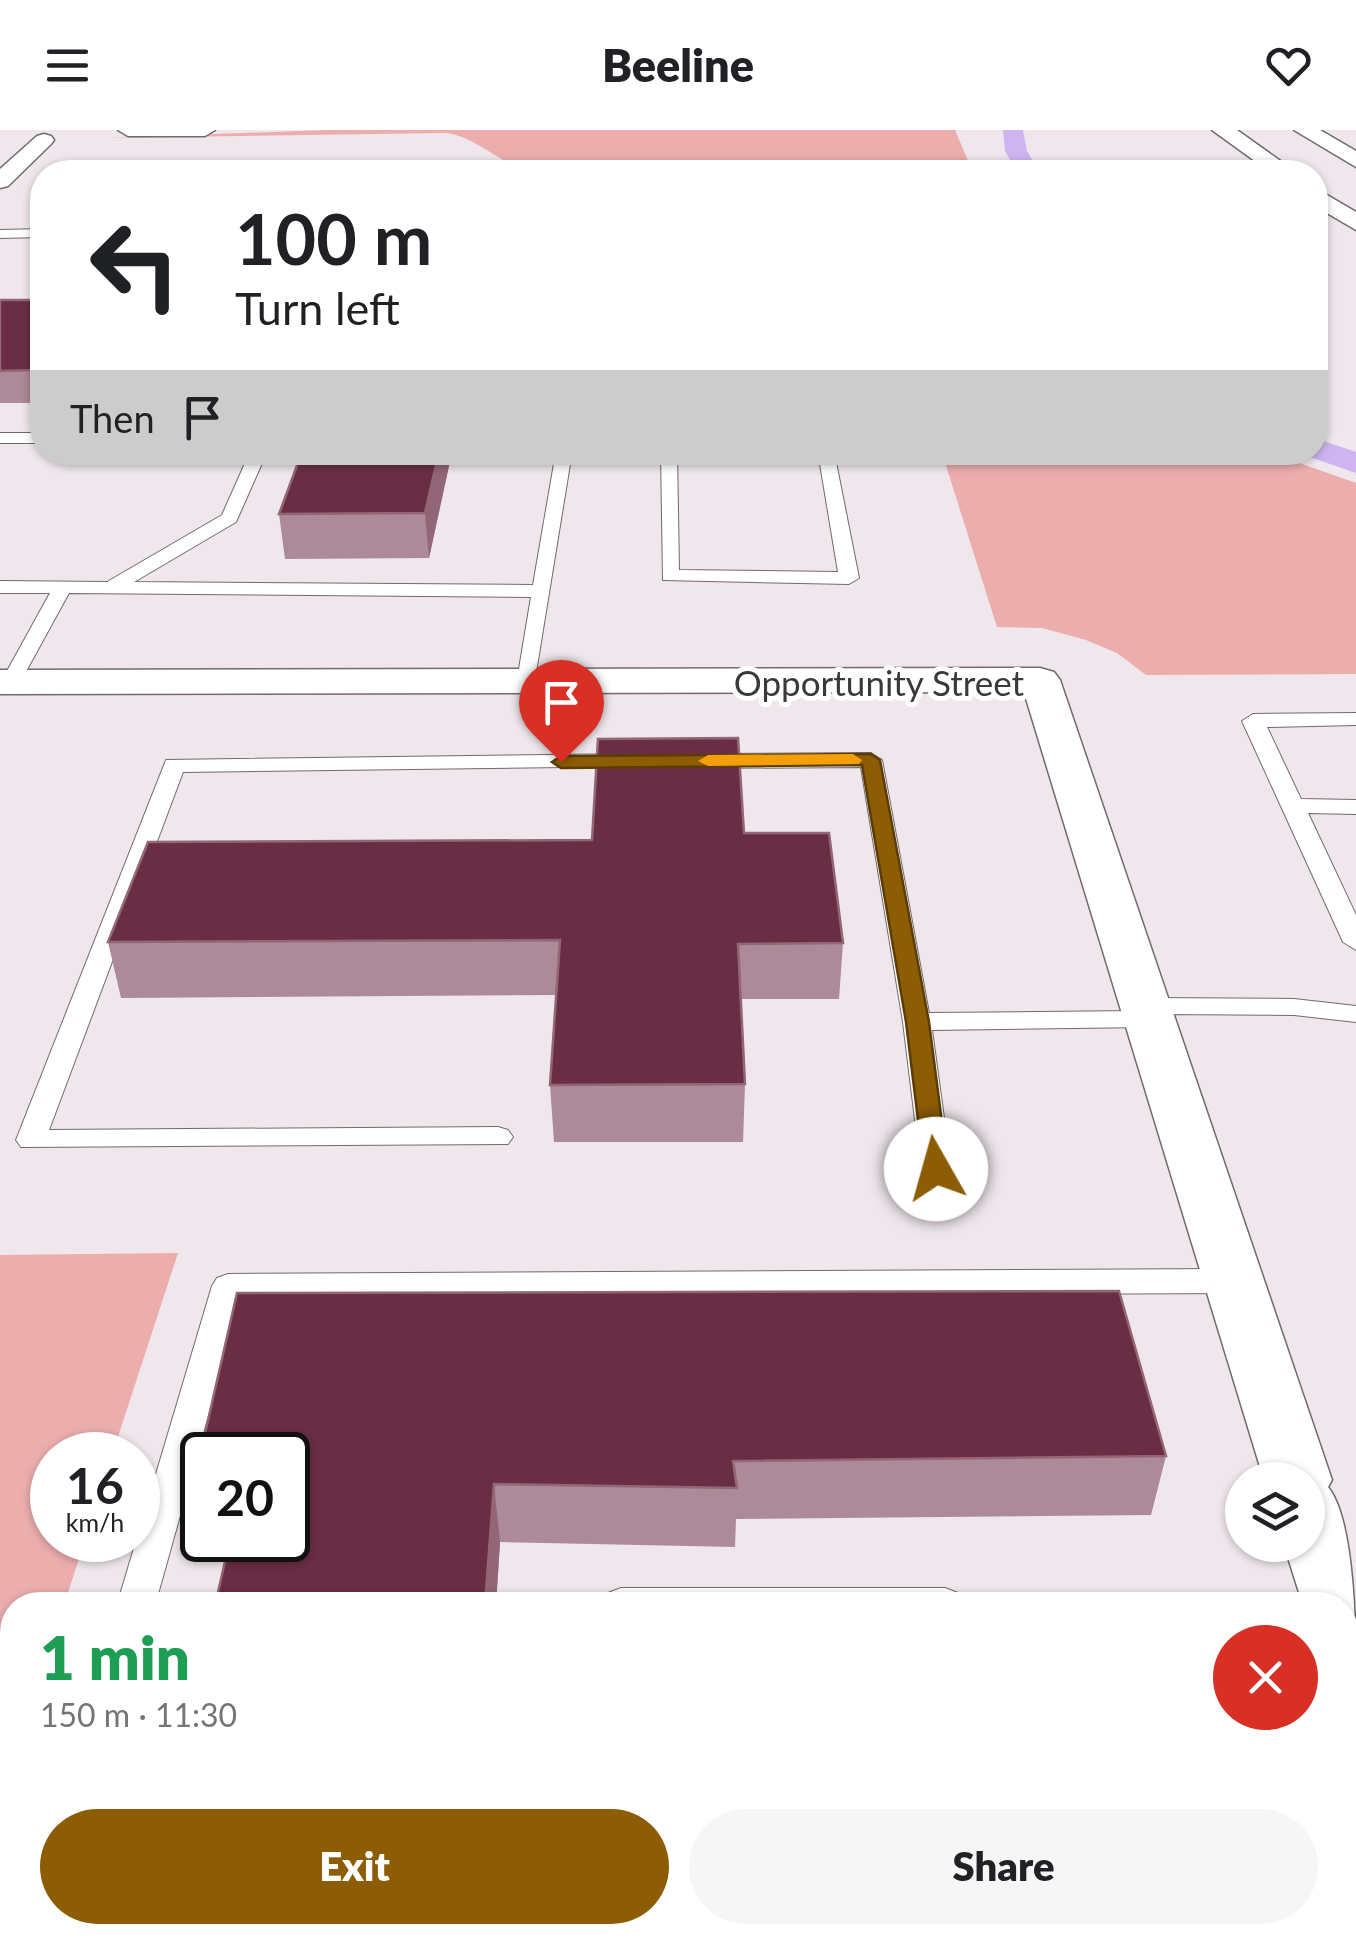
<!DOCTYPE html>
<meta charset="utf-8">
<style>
:root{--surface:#fff;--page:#f6f6f6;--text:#202124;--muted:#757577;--accent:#8d5d05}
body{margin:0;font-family:Lato,sans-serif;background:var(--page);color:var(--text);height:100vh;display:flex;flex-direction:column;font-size:38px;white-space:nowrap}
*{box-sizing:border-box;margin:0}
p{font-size:32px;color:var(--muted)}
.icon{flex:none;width:55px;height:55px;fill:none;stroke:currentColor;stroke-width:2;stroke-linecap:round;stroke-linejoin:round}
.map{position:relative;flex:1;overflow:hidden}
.details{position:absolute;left:0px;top:1462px;width:1358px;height:352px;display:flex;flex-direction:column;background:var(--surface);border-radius:40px 40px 0 0;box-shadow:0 2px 8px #0004}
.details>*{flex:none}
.banner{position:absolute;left:30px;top:30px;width:1298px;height:305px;border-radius:40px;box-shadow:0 2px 8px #0004;background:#fff;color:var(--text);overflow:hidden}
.tools{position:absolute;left:1225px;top:1332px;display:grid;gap:20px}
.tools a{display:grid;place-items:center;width:100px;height:100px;border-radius:50%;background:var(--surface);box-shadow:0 2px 8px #0004;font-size:50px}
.speed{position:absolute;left:30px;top:1302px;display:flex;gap:20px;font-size:50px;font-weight:700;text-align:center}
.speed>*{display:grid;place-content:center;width:130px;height:130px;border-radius:50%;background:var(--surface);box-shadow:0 2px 8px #0004;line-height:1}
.speed small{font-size:25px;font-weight:400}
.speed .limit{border:5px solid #111;border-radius:15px;background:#fff;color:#111}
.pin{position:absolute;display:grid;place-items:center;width:85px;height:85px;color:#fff;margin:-102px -42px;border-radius:50% 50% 50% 0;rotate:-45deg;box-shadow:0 0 10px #0007}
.pin .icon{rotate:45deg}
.me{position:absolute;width:110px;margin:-55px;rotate:353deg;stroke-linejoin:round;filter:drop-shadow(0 0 8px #0008)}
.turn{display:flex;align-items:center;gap:35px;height:210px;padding:0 40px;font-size:45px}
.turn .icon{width:130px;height:130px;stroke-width:2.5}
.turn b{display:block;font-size:70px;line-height:85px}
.then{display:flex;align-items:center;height:95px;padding:0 40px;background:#0003;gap:20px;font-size:38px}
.round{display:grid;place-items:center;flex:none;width:105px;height:105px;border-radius:52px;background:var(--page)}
.overview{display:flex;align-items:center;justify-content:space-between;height:170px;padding:0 40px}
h1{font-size:60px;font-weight:800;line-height:75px;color:#1e9e55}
.action{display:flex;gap:20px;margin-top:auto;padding:20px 40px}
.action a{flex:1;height:115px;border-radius:60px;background:var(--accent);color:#fff;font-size:40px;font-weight:800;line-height:115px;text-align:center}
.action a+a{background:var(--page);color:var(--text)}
header{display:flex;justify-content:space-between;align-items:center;height:130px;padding:0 40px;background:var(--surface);font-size:45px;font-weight:800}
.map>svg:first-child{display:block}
</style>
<header><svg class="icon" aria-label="menu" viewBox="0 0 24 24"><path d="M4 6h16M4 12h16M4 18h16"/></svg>Beeline<svg class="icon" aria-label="heart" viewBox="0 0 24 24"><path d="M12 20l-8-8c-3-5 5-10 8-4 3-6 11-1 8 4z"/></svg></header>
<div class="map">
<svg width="1356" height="1813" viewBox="0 0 1356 1813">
<rect width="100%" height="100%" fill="#efe7ec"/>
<!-- green -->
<g fill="#ecadad">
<path d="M325 0H955L972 40H529C499 34 477 7 446 3L109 8Z"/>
<path d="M942 323H1271L1356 353V544L1146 545 1117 523 1086 510 1042 498 997 497Z"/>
<path d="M178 1123 112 1325H52V1410H85L64 1475H12V1633L0 1671V1125Z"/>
</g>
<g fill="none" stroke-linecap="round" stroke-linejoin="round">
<!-- canal -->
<g fill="#ceb5f2" fill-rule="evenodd">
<path d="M1003 0H1023L1027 21 1039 42H1017L1005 21Z"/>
<path d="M1315 308 1356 322V343L1304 325 1315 322Z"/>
</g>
<!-- service casing -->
<g stroke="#716a6e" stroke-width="2">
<g id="service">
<path d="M42 99V107L0 108V100Z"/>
<rect x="0" y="303" width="42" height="10"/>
<path d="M250 322H267L236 392 134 452 533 455 556 322H572L534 555H520L517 551 531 467 69 463 18 556H4L1 552 50 463H0V451L107 452 222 385Z"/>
<path d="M661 322H677L679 440 838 442 818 322H834L859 448 849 454 663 450Z"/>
<path d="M1356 583V595L1267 597 1301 669 1356 670V684L1308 683 1356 785V820L1343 812 1242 591 1253 584Z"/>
<path d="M871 623 882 630 929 883 1136 881 1133 876 1136 870 1146 868 1294 869 1356 876V892L1294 885 1160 884 1163 889 1159 895 1149 897 932 900 951 1039 947 1046 936 1049 925 1046 921 1039 903 892 861 637 704 638 693 631 704 624Z"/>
<path d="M631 624 639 626 642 631 639 636 183 642 49 1000 498 997 508 1000 513 1007 508 1014 21 1017 16 1010 166 630Z"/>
<path d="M1234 1139 1245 1143 1250 1151 1245 1159 1234 1163 241 1168 155 1475H117L212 1156 217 1148 228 1144Z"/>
<path d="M621 1458H945L958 1463 964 1475H602L608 1463Z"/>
<path d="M21 1802H65L62 1813H18Z"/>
<rect x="591" y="1802" width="44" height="11"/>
</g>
</g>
<!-- minor casing -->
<g stroke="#716a6e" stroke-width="3">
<g id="minor">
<path d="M118 0H215L205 6H128Z"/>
<path d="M44 4 51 6 54 10 51 14 8 56 0 58V39L37 6Z"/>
<path d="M1040 538 1054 542 1060 550 1332 1350 1328 1357C1356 1391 1356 1512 1356 1562L1345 1558V1475H1303L1284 1415H1308V1350H1264L1024 562 0 564V540Z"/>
</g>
</g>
<!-- motorway casing -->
<g stroke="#716a6e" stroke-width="3">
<g id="motorway">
<path d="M1212 0H1237L1296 42H1270Z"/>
<path d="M1294 0H1320L1356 21V37Z"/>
<path d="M1315 58 1356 82V100L1315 76Z"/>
</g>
</g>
<!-- service -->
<use href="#service" fill="#fff" fill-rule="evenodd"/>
<!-- minor -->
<use href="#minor" fill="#fff" fill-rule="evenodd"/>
<!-- motorway -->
<use href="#motorway" fill="#fff" fill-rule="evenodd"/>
</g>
<!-- wall -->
<g fill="#ac8a98">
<rect x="0" y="170" width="42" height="103"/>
<path d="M452 322 429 428 285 429 279 384Z"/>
<path d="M744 703 843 813 839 869H740L745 954 743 1012H554L550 955 556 865 121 868 108 812 592 710Z"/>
<path d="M237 1163 1166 1326 1151 1385 736 1389 735 1417 500 1412 496 1475H215L230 1410H209H288V1325H202V1384L194 1352Z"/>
<path d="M159 1802H474V1813H163Z"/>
</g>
<!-- shaded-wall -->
<g fill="#926676">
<path d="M439 322H452L429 428 425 383Z"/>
<path d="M494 1354 500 1412 496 1475H485Z"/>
<path d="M12 1600V1745L0 1791V1643Z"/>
<path d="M468 1802H474V1813H470Z"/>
</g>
<!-- building -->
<g fill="#6a2e44" stroke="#926676" stroke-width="2.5">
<path d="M0 170H42V240L0 241Z"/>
<path d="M302 322H439L425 383 279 384Z"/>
<path d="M738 608 744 703H829L843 813 738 814 745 954 550 955 560 810 108 812 148 712 592 710 598 609Z"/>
<path d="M1119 1161 1166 1326 733 1331 737 1358 494 1354 485 1475H215L230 1410H288V1325H202V1352H194L237 1163Z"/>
<path d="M0 1538H12V1600L0 1643Z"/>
</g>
<!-- route -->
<path fill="#8d5d05" stroke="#5c3c03" stroke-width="2.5" d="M871 624 880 630 929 892 948 1039 936 1047 924 1039 906 892 862 635 561 638 552 632 561 626Z"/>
<!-- slow -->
<path fill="#f59e0b" d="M853 624 862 630 859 634 708 636 698 631 708 625Z"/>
<g text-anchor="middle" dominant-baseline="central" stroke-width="10" stroke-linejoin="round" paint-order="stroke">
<!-- street labels -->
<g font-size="35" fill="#3b383a" stroke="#fff">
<text x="879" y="552">Opportunity Street</text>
</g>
</g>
</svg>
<div class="tools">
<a><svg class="icon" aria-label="layers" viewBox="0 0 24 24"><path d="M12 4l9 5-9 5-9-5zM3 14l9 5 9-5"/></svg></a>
</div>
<div class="speed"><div>16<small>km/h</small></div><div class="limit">20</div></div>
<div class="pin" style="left:561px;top:632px;background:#d93025"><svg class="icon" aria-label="arrive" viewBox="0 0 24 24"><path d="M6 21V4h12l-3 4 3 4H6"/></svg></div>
<svg class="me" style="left:936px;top:1039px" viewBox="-20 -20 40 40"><circle r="19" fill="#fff"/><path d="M0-13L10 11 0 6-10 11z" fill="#8d5d05"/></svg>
<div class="banner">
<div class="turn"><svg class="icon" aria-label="left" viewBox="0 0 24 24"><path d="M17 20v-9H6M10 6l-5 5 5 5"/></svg><div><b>100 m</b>Turn left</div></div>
<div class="then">Then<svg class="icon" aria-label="arrive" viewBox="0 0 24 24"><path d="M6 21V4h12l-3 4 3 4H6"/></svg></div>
</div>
<section class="details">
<div class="overview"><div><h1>1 min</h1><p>150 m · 11:30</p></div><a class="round" style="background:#d93025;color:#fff"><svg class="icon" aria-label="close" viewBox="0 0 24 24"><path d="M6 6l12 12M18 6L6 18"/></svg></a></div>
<div class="action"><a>Exit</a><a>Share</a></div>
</section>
</div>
